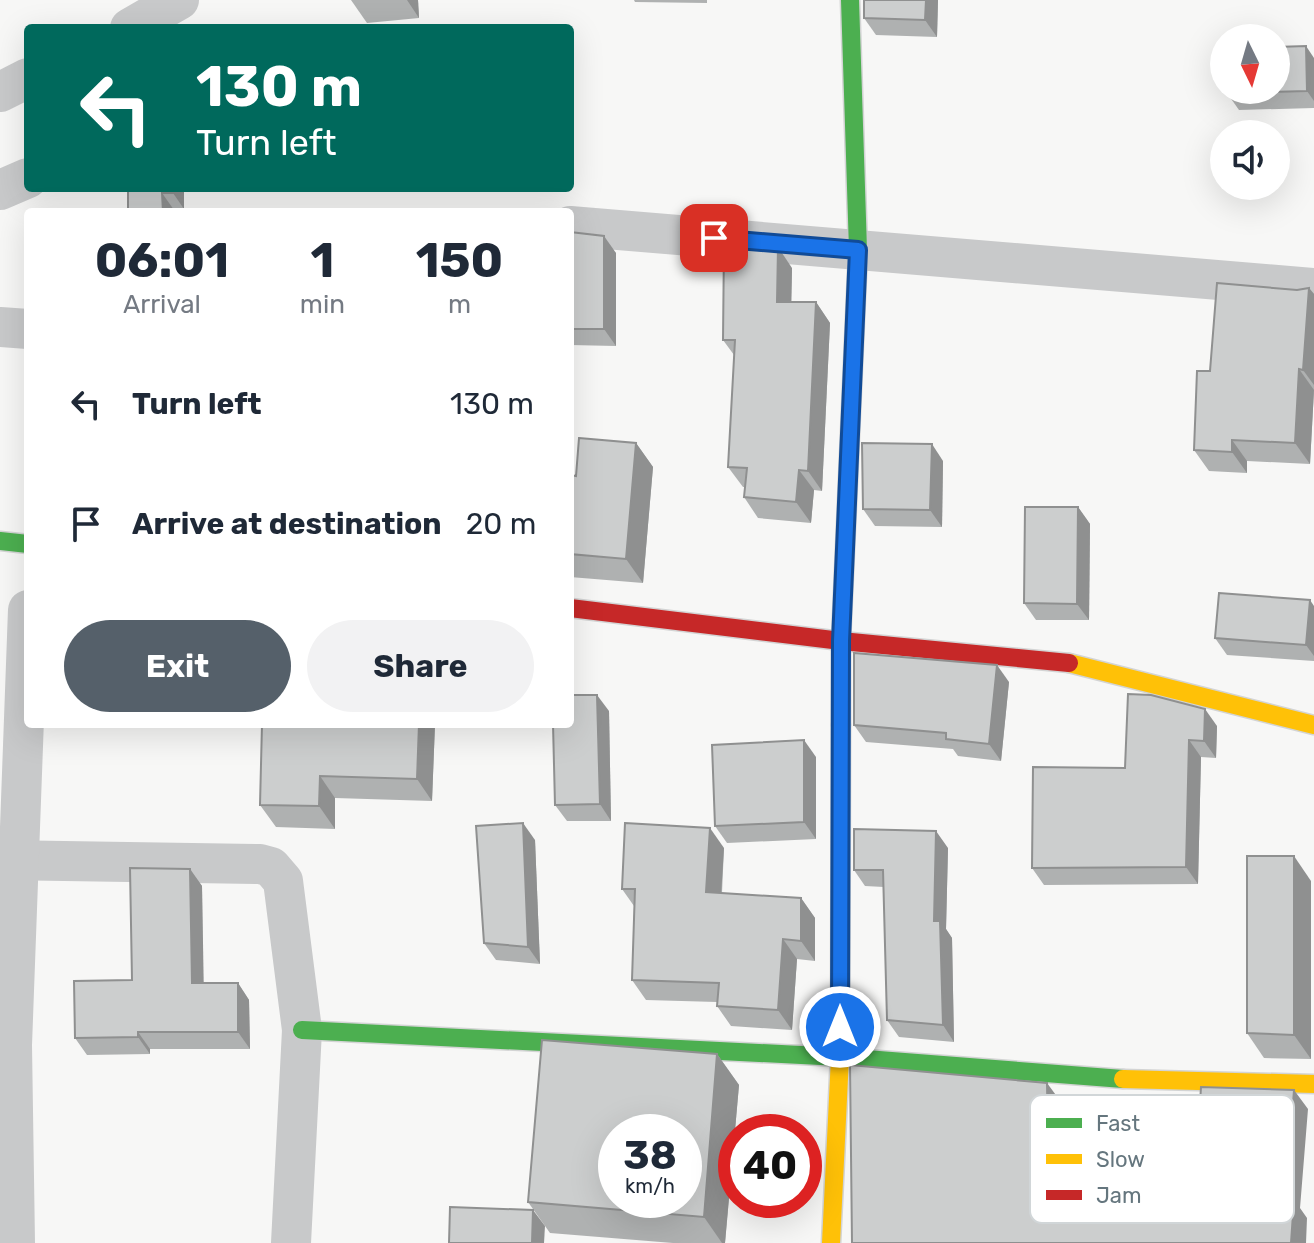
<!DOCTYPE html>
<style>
:root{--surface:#fff;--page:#f2f2f3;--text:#1f2937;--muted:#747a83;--accent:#55606a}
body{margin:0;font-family:Rubik,sans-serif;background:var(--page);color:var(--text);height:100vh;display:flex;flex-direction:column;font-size:30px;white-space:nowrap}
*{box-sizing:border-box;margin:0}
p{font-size:26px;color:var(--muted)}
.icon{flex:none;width:44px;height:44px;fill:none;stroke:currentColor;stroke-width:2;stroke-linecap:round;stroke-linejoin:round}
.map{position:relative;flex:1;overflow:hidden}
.drawer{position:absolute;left:24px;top:208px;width:550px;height:520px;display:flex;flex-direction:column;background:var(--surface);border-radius:8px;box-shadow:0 8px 32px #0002}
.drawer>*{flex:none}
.guide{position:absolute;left:24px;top:24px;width:550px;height:168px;border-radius:8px;box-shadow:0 8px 32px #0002;background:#00695c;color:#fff;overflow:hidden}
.needle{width:52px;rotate:175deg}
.controls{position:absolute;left:1210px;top:24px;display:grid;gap:16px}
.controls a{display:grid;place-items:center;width:80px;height:80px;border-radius:50%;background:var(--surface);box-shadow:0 8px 32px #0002;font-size:40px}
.speed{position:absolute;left:598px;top:1114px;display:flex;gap:16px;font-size:40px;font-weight:700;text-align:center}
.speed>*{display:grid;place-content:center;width:104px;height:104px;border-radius:50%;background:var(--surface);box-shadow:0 8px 32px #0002;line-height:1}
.speed small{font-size:20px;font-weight:400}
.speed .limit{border:12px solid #d22;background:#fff;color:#111}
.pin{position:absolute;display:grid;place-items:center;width:68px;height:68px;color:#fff;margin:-34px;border-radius:16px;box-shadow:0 4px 12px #0006}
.me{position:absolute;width:88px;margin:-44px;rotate:0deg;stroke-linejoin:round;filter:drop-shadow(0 0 6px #0008)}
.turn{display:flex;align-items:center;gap:28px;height:168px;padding:0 40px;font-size:36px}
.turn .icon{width:104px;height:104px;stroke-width:2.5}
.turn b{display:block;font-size:56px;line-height:68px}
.eta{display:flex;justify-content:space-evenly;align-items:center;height:136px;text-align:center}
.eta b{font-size:48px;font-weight:700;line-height:56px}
.action{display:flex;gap:16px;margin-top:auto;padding:16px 40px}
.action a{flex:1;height:92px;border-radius:48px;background:var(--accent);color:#fff;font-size:32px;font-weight:700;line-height:92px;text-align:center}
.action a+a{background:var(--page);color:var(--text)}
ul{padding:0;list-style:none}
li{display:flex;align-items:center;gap:24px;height:120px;padding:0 40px}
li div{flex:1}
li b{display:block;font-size:30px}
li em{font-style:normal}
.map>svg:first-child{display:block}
</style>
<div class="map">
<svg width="1314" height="1243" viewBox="0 0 1314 1243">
<rect width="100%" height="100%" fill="#f7f7f6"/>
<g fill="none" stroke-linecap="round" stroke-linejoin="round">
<!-- fast casing -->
<g stroke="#d3d4d4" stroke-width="21">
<g id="fast">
<path d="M0 541 28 544"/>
<path d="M841 725V641L858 250 850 0"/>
<path d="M302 1030 840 1057 1123 1079"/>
</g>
</g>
<!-- slow casing -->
<g stroke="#d3d4d4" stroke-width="21">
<g id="slow">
<path d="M1069 663 1314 725"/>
<path d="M1123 1079 1314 1084"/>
<path d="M831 1243 840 1057 841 725"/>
</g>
</g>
<!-- jam casing -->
<g stroke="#d3d4d4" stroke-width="21">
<path id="jam" d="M570 608 841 641 1069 663"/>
</g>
<!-- street -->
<g stroke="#c8c9ca" stroke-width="40">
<path d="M130 28 179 0"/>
<path d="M0 92 28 78"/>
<path d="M0 190 28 178"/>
<path d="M570 226 1314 288"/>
<path d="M0 327 28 329"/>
<path d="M0 860 260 864 271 867 283 881 302 1030 291 1243"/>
<path d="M15 1243 12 1045 28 610"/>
</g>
<!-- fast -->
<use href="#fast" stroke="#4caf50" stroke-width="18"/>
<!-- slow -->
<use href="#slow" stroke="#ffc107" stroke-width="18"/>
<!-- jam -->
<use href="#jam" stroke="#c62828" stroke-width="18"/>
</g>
<!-- wall -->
<g fill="#afb1b1">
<path d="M351 0H418L419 18 367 23Z"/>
<path d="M634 0H707V3L635 2Z"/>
<path d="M864 0H938L937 37 876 35 864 18Z"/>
<path d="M1314 58V108L1239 110 1227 93Z"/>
<path d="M128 188H184V209L174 210Z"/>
<path d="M570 232 616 253V346L570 345Z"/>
<path d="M792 268 791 302H816L830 323 822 491 814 490 811 523 758 518 744 497 745 487H743L728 467 734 355 723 340Z"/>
<path d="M1309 288 1314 294V390L1310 464 1247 461V473L1209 471 1194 450 1210 371 1297 290Z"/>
<path d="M636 443 653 467 643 583 570 577V475L576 476Z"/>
<path d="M943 461 942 527 875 526 863 509Z"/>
<path d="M1078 507 1090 524 1089 620H1036L1024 603Z"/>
<path d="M1314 606V661L1227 655 1215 638Z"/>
<path d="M1009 682 1001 761 958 756 953 749 866 742 854 725Z"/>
<path d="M609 711 611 821H567L555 805Z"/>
<path d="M262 724H435L432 801 335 798V829L276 827 260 805Z"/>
<path d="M1217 726 1216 758 1201 757 1198 884 1044 885 1032 868 1125 768Z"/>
<path d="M816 757V839L727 843 715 826Z"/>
<path d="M535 840 540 964 496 960 484 943Z"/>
<path d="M724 848 722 893 801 898 815 918V961L797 959 792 1030 731 1026 717 1006V1002L646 1000 632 980 634 906 622 889Z"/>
<path d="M948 848 946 929 952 938 954 1042 899 1037 887 1020 884 887 865 886 854 870Z"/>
<path d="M190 869 202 886 203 983H238L249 1000 250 1049H150V1054L87 1055 75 1038 132 980Z"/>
<path d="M1311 881V1059L1264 1058 1247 1033Z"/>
<path d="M717 1054 739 1085 725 1243H673L550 1233 528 1202Z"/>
</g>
<!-- shaded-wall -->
<g fill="#8f9090">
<path d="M407 0H418L419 18Z"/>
<path d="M926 0H938L937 37 925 20Z"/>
<path d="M1306 46 1314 58V101L1307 91Z"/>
<path d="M172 188H184V209L173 193Z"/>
<path d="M162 193 174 210V212H163Z"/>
<path d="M604 236 616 253V346L604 329Z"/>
<path d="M778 247 792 268 791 322 777 302Z"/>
<path d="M1309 288 1314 294V385L1303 370Z"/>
<path d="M816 302 830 323 822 491 808 471Z"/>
<path d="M1299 369 1314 390 1310 464 1295 443Z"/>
<path d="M1232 440 1247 461V473L1232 452Z"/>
<path d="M636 443 653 467 643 583 626 559Z"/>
<path d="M932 444 943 461 942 527 930 510Z"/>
<path d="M799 470 814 490 811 523 796 502Z"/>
<path d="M1078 507 1090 524 1089 620 1077 604Z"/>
<path d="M1310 600 1314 606V656L1306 645Z"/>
<path d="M997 665 1009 682 1001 761 989 744Z"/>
<path d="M597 695 609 711 611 821 600 804Z"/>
<path d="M1205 709 1217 726 1216 758 1204 741Z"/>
<path d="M419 724H435L432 801 417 779Z"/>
<path d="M804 740 816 757V839L804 822Z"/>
<path d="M1189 740 1201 757 1198 884 1186 867Z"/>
<path d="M320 776 335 798V829L319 806Z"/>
<path d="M523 823 535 840 540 964 528 947Z"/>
<path d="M710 828 724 848 720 912 706 892Z"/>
<path d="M936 831 948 848 946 929 952 938 954 1042 943 1025 934 921Z"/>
<path d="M1294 856 1311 881V1059L1294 1035Z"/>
<path d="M190 869 202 886 204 1000 192 983Z"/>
<path d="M801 898 815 918V961L801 941Z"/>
<path d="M783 939 797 959 792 1030 778 1010Z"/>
<path d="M238 983 249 1000 250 1049 238 1032Z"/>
<path d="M138 1032 150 1049V1054L138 1037Z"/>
<path d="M717 1054 739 1085 725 1243H722L704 1217Z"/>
<path d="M1047 1083 1061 1102 1062 1161 1048 1142Z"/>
<path d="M1294 1090 1308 1109 1300 1208 1307 1218 1306 1243H1291L1286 1199Z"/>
<path d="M533 1210 545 1226 544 1243H532Z"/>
</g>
<!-- building -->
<g fill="#cccece" stroke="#8f9090" stroke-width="2" fill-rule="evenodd">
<path d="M864 0H926L925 20 864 18Z"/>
<path d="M1306 46 1307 91 1227 93V90H1276V47Z"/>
<path d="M128 188H172L173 193H162L163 212H128Z"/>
<path d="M570 232 604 236V329H570Z"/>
<path d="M724 243 778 247 777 302H816L808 471 799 470 796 502 744 497 747 468 728 467 735 340H723Z"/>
<path d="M1217 283 1297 290 1309 288 1303 370 1299 369 1295 443 1232 440V452L1194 450 1197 371H1210Z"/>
<path d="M579 438 636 443 626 559 570 554V475L576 476Z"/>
<path d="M862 443 932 444 930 510 863 509Z"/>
<path d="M1025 507H1078L1077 604 1024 603Z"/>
<path d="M1219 593 1310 600 1306 645 1215 638Z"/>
<path d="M854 653 997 665 989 744 946 739V733L854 725Z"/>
<path d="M1128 694 1151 695 1205 709 1204 741 1189 740 1186 867 1032 868 1033 767 1125 768Z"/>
<path d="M570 695H597L600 804 555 805 553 724H570Z"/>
<path d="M262 724H419L417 779 320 776 319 806 260 805Z"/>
<path d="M804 740V822L715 826 712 745Z"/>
<path d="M523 823 528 947 484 943 476 826Z"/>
<path d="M625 823 710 828 706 892 801 898V941L783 939 778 1010 717 1006 719 983 632 980 635 889H622Z"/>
<path d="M854 829 936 831 934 921H940L943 1025 887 1020 883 870H854Z"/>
<path d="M1247 856H1294V1035L1247 1033Z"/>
<path d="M130 868 190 869 192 983H238V1032H138V1037L75 1038 74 981 132 980Z"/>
<path d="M542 1040 717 1054 704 1217 528 1202ZM616 1132H684V1200H616Z"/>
<path d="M850 1065 1047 1083 1048 1142 1197 1150 1201 1087 1294 1090 1286 1199H1294L1291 1243H852Z"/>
<path d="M450 1207 533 1210 532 1243H449Z"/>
</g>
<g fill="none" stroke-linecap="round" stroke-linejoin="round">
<!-- route casing -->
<g stroke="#114b97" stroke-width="20">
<path id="route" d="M714 238 858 250 841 641 840 1027"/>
</g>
<!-- route -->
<use href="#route" stroke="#1a73e8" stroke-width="14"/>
</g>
<!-- legend -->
<rect x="1030" y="1095" width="264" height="128" rx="12" fill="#fff" stroke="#d1d6d8" stroke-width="2"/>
<rect x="1046" y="1118" width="36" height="10" fill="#4caf50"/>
<rect x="1046" y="1154" width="36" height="10" fill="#ffc107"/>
<rect x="1046" y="1190" width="36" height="10" fill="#c62828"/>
<g font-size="22" fill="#65767e">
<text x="1096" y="1131">Fast</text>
<text x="1096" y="1167">Slow</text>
<text x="1096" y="1203">Jam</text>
</g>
</svg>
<div class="controls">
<a><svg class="needle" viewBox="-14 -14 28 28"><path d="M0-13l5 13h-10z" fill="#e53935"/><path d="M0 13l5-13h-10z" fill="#747a83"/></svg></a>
<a><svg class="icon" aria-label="sound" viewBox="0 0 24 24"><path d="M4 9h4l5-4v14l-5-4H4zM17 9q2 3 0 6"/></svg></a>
</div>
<div class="speed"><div>38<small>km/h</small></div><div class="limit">40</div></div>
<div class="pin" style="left:714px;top:238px;background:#d93025"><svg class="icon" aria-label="arrive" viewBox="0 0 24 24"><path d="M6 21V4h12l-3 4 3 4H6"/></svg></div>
<svg class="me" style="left:840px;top:1027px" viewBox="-20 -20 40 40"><circle r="17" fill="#1a73e8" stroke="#fff" stroke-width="3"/><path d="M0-11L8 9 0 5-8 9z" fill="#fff"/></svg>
<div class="guide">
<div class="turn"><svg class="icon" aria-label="left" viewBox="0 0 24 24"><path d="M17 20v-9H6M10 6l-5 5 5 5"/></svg><div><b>130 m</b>Turn left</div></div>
</div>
<section class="drawer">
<div class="eta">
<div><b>06:01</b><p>Arrival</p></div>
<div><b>1</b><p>min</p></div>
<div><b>150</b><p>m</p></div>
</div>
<ul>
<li><svg class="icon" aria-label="left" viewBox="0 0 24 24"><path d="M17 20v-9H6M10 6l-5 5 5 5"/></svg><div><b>Turn left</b></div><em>130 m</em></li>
<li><svg class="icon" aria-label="arrive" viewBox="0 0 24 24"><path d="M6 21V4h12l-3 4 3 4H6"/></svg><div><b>Arrive at destination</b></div><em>20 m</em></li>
</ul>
<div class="action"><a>Exit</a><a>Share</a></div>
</section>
</div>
